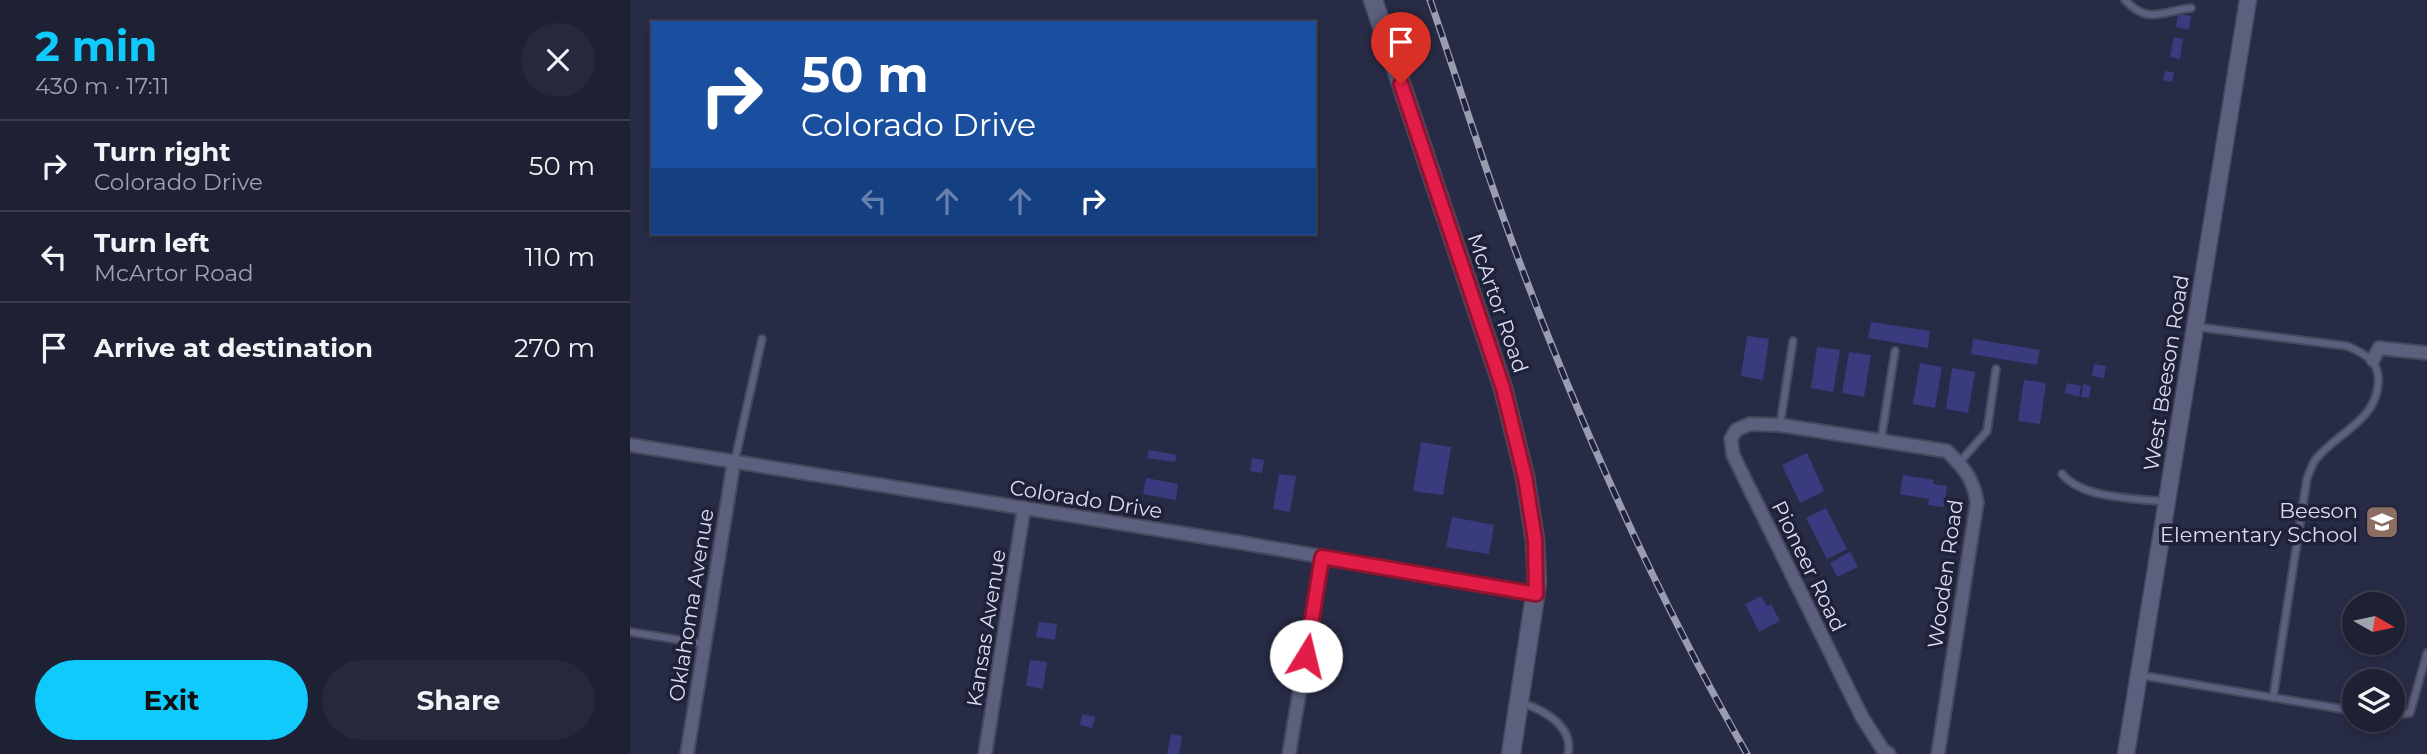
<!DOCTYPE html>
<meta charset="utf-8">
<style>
:root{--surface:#1e2034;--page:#26283c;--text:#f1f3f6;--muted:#a1a3ac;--line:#3c3e4f;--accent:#0fcafa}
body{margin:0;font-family:Montserrat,sans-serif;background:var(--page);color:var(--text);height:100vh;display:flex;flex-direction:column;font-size:26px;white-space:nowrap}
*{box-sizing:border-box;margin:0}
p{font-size:23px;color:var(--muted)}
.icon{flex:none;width:38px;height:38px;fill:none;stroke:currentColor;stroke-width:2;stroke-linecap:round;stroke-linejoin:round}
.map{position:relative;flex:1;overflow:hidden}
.details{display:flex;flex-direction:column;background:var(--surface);width:630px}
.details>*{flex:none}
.top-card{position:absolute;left:21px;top:21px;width:665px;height:214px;border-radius:0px;box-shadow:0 4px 10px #0003,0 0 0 2px var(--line);background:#1a4fa0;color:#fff;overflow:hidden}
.needle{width:46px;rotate:99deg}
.tools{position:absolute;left:1712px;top:592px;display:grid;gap:14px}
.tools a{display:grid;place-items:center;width:63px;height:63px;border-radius:50%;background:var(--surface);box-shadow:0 4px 10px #0003,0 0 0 2px var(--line);font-size:35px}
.pin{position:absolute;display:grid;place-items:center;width:60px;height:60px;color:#fff;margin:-72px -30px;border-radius:50% 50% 50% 0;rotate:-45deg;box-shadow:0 0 7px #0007}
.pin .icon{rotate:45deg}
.me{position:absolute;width:77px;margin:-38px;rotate:9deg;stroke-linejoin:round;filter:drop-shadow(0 0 5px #0008)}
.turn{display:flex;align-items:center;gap:24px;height:147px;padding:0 35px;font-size:32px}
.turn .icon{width:91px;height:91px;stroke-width:2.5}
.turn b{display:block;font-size:49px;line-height:60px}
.lanes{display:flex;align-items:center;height:66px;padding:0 35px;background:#0003;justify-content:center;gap:35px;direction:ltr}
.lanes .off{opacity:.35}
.round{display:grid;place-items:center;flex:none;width:74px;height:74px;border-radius:37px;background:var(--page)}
.summary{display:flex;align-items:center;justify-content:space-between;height:119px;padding:0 35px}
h1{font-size:42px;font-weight:700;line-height:52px;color:var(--accent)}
.action{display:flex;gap:14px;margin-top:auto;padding:14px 35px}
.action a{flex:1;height:80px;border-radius:42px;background:var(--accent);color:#111;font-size:28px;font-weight:700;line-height:80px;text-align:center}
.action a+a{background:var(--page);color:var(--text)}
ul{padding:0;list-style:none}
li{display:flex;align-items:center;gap:21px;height:91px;padding:0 35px;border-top:2px solid var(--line)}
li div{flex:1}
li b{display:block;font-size:26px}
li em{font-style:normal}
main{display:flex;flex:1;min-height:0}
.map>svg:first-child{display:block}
</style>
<main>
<section class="details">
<div class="summary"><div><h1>2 min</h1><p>430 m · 17:11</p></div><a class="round"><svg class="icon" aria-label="close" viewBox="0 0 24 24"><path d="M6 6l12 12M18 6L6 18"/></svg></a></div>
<ul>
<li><svg class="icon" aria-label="right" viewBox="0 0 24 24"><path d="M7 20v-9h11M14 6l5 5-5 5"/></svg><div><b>Turn right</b><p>Colorado Drive</p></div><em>50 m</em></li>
<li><svg class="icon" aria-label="left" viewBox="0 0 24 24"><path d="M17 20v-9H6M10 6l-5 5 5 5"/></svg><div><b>Turn left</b><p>McArtor Road</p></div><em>110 m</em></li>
<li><svg class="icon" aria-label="arrive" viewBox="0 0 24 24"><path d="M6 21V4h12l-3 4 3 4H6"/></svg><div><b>Arrive at destination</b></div><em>270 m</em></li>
</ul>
<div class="action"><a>Exit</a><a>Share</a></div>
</section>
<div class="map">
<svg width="1797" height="754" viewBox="0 0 1797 754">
<rect width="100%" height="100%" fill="#282b45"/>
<!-- building -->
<g fill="#3a3b7f">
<path d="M1548 14 1561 16 1559 30 1546 27Z"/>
<path d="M1544 37 1553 39 1550 59 1540 57Z"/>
<path d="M1535 71 1544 72 1542 82 1533 80Z"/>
<path d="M1241 322 1300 331 1298 348 1238 338Z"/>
<path d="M1117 336 1139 339 1133 380 1111 376Z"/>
<path d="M1343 339 1410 350 1407 365 1341 354Z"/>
<path d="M1187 347 1210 350 1203 392 1181 388Z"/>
<path d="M1219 352 1241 355 1234 397 1212 393Z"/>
<path d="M1290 363 1312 367 1305 408 1283 404Z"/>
<path d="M1464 364 1476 366 1474 378 1462 376Z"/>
<path d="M1322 368 1345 372 1338 413 1316 409Z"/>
<path d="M1394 380 1416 383 1410 424 1388 421Z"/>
<path d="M1437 383 1451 386 1449 397 1435 393Z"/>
<path d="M1453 384 1461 386 1459 398 1451 397Z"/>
<path d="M791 442 821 447 813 495 783 491Z"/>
<path d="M519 450 547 455 545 462 517 458Z"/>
<path d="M1177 453 1194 491 1170 503 1152 465Z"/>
<path d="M622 458 634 460 632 473 620 471Z"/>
<path d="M649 474 666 476 660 512 643 509Z"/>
<path d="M1273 475 1304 480 1303 484 1317 486 1314 507 1298 505 1299 499 1270 494Z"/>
<path d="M516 478 548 484 546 500 513 494Z"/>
<path d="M1196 508 1217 549 1197 559 1176 518Z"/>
<path d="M822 517 864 525 859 554 816 547Z"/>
<path d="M1220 552 1228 567 1207 577 1200 563Z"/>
<path d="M1131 596 1137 606 1141 604 1150 621 1129 632 1115 604Z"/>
<path d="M409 622 427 624 425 640 406 637Z"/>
<path d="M400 660 417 662 413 689 396 686Z"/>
<path d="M452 714 465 717 462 728 450 725Z"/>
<path d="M541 734 552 736 549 754H537Z"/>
</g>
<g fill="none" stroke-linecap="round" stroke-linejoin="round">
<!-- service casing -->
<g stroke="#46485d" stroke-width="10">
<g id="service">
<path d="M1495 0C1518 25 1533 11 1561 8"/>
<path d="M1567 327 1717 346C1736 354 1751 362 1748 385 1745 421 1707 433 1686 459 1682 464 1680 472 1677 478L1643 698"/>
<path d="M1150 425 1163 341"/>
<path d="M1251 440 1265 351"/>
<path d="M105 460 132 339"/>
<path d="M1329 463 1357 431 1366 369"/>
<path d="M1432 474C1453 499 1504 498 1536 502"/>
<path d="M0 632 75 644"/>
<path d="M1509 675 1724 711"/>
<path d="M890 702C913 710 944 725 938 754"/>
<path d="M1762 715 1780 713 1797 653"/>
</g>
</g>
<!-- minor casing -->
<g stroke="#46485d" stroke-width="16">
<g id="minor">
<path d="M1743 360 1749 348 1797 353"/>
<path d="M0 445 619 544 906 594"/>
<path d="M57 754 104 461"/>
<path d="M355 754 394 508"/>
<path d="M659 754 692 557"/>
<path d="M1259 754 1253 750 1232 717 1103 455 1101 439 1106 430 1120 424 1150 425 1317 451C1334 468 1343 478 1347 502L1308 754"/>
</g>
</g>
<!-- tertiary casing -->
<g stroke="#46485d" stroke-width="19">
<path id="tertiary" d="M1496 754 1618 0"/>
</g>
<!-- secondary casing -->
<g stroke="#46485d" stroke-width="21">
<path id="secondary" d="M743 0 873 388 895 477 905 540 907 583 881 754"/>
</g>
<!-- service -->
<use href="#service" stroke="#5c5f7d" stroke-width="6"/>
<!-- minor -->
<use href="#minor" stroke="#5c5f7d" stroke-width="12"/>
<!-- tertiary -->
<use href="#tertiary" stroke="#5c5f7d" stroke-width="16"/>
<!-- secondary -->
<use href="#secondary" stroke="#5c5f7d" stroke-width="18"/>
<!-- rail casing -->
<g stroke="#9a9db1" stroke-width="7">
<path id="rail" d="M800 0C826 75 849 151 876 225 940 403 1023 590 1117 754"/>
</g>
<!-- rail -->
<use href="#rail" stroke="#1f213a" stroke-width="4.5" stroke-dasharray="13" stroke-linecap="butt"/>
</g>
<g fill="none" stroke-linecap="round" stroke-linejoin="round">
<!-- route casing -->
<g stroke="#92132f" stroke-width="18">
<path id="route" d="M676 656 692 557 906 594 905 540 895 477 873 388 771 84"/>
</g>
<!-- route -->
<use href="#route" stroke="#e11d48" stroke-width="12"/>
</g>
<!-- icons -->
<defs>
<g id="school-square" transform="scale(1.75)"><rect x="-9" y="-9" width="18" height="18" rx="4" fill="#8d6e63" stroke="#1f213a"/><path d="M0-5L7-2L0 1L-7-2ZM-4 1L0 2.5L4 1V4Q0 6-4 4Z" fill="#fff"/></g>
</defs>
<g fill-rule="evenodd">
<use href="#school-square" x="1752" y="522"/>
</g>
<g text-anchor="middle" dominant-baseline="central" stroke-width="7" stroke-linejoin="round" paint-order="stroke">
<!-- street labels -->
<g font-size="21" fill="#daddee" stroke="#1f213a">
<text transform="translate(868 303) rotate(71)">McArtor Road</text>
<text transform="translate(1536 373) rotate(-81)">West Beeson Road</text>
<text transform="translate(456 499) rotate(9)">Colorado Drive</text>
<text transform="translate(1179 566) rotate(64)">Pioneer Road</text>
<text transform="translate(1315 574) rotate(-82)">Wooden Road</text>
<text transform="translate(61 605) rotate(-81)">Oklahoma Avenue</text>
<text transform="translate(356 628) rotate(-81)">Kansas Avenue</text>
</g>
<!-- poi labels -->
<g font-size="21" fill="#daddee" stroke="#1f213a" text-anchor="end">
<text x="1728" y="510">Beeson<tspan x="1728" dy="24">Elementary School</tspan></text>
</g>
</g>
</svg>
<div class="tools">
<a><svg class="needle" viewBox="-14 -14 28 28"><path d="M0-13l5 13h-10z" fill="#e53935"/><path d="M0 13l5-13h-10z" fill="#a1a3ac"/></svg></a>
<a><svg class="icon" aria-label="layers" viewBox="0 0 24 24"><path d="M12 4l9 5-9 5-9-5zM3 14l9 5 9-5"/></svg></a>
</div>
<div class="pin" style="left:771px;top:84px;background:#d93025"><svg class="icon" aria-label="arrive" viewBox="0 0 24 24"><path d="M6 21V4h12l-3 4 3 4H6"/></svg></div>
<svg class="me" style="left:676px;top:656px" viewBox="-20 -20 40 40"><circle r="19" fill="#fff"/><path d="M0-13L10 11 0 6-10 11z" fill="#e11d48"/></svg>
<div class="top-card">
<div class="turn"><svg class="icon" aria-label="right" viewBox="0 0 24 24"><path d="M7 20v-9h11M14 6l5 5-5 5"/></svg><div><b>50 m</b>Colorado Drive</div></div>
<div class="lanes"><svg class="icon off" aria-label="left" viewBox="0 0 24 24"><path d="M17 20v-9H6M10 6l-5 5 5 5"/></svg><svg class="icon off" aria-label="ahead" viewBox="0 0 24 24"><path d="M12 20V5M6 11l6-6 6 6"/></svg><svg class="icon off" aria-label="ahead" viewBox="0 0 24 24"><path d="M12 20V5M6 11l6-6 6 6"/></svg><svg class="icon" aria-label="right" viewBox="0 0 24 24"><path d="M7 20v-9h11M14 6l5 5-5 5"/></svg></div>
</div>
</div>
</main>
